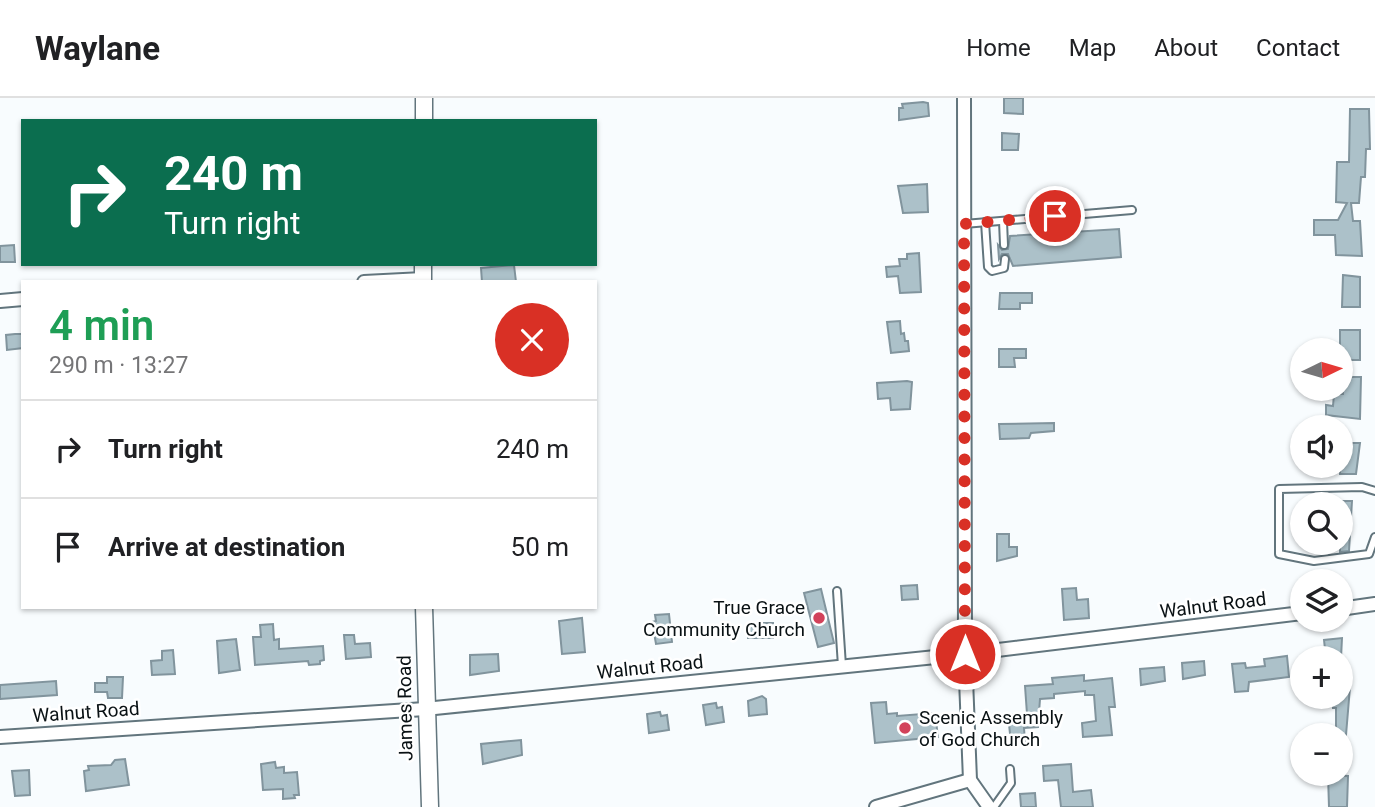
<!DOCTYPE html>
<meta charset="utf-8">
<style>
:root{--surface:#fff;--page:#f6f6f6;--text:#202124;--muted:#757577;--line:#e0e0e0}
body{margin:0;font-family:Roboto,sans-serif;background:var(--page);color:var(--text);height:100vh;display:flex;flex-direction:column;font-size:26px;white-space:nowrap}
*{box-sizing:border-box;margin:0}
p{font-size:23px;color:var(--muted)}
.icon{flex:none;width:38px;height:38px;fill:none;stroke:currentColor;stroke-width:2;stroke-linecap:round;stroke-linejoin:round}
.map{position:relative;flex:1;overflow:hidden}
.details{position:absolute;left:21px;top:182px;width:576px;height:329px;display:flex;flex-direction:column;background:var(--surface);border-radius:0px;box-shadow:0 2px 5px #0004}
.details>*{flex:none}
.guide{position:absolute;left:21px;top:21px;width:576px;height:147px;border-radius:0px;box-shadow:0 2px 5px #0004;background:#0b6e4f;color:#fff;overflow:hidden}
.needle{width:46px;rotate:85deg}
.tools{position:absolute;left:1290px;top:240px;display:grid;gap:14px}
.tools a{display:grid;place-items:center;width:63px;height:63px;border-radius:50%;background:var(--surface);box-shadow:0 2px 5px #0004;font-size:35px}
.pin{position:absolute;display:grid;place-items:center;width:60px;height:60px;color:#fff;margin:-30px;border:4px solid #fff;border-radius:50%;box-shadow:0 2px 7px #0007}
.me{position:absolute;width:77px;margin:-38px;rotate:0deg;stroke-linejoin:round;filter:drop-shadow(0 0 5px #0008)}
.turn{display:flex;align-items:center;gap:24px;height:147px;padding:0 28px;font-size:32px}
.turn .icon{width:91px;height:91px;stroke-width:2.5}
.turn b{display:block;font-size:49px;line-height:60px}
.round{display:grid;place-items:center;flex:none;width:74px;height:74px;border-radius:37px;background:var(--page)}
.headline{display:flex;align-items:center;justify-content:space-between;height:119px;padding:0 28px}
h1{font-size:42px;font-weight:600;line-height:52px;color:#1e9e55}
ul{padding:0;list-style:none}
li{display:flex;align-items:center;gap:21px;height:98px;padding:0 28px;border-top:2px solid var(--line)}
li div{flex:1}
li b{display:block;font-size:26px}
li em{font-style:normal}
header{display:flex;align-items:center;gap:42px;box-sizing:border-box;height:98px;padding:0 35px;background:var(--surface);border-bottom:2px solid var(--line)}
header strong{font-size:33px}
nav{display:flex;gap:38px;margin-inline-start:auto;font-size:24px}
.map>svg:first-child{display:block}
</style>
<header>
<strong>Waylane</strong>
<nav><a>Home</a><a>Map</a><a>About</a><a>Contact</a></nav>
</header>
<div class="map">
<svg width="1375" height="709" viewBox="0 0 1375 709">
<rect width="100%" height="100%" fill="#f8fcfe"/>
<!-- building -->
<g fill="#acc1c9" stroke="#81949d" stroke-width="2">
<path d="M1004 0H1023V16L1004 15Z"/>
<path d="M923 4 928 5 929 18 899 22V10H903L902 6Z"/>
<path d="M1350 11H1369L1370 51H1366L1365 79H1361L1359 105H1351L1353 123H1360L1362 158 1336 157 1335 137H1314V122H1338L1347 105 1336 104 1337 64H1349Z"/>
<path d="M1002 35 1019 36 1018 52H1002Z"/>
<path d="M927 86 928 114 903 115 898 88Z"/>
<path d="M1119 131 1121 159 1013 168 1008 156H1002L999 161 998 147 1002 152 1008 151 1010 138Z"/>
<path d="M14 147 15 164H0V148Z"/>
<path d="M919 155 921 194 900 195 898 178 887 179 886 169 900 168 899 161H907V156Z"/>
<path d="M514 167 516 184H482L481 170Z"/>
<path d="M1343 177 1360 179V209H1342Z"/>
<path d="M1000 195H1032V205H1020V211H999Z"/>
<path d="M900 223 901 236 904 235 905 243H908L909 253 891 255 887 224Z"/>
<rect x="1340" y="232" width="20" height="30"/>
<path d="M15 236H23V250L7 252 6 237Z"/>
<path d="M999 251H1026V260H1014L1015 269H999Z"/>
<path d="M1343 279H1361L1360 321 1326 317V307L1333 308 1334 296H1343Z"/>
<path d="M907 283 912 284 910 311 891 312 890 300 878 301 877 285Z"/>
<path d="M1054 325V333L1031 335 1029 340 1000 341 999 326Z"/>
<path d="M1340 345H1360L1356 376H1340Z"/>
<path d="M1340 403H1352L1349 453 1340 454Z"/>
<path d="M997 436H1009V449H1017V458L997 463Z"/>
<path d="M917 487 918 501 902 502 901 488Z"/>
<path d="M1076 490 1077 502 1088 501 1089 520 1064 522 1062 491Z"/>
<path d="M821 491 834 545 818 549 804 495Z"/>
<path d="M669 516 672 544 656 546 652 524 656 523 655 517Z"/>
<path d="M582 520 585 554 562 556 559 523Z"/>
<rect x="748" y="525" width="25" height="15"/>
<path d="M273 526 274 542 279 541V551L323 548 324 562 320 563V566L309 567 308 563 255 567 253 539H261L260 527Z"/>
<path d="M344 537H354L355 546 370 545 371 559 346 561Z"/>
<path d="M1342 540 1341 560H1326L1324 542Z"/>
<path d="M236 541 240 572 219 575 217 543Z"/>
<path d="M173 552 175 576 152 577 151 563 162 562V553Z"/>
<path d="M498 556 499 573 470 577V557Z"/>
<path d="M1287 558 1289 579 1249 584 1248 593 1235 594 1232 566 1245 565 1246 570 1265 568 1264 561Z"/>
<path d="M1204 563 1205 577 1183 581 1182 565Z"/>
<path d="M1164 569 1165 583 1141 587 1140 571Z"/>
<path d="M1084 577V583L1112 580 1115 609H1109L1112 637 1083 639 1082 625 1096 623 1094 597H1085V593L1054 596V600L1040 601 1038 629 1024 630 1025 644 1011 645 1008 617 1027 616 1025 588 1053 586 1052 580Z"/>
<path d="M107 579H123L122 600H108L107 594H95V585H107Z"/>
<path d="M56 583 57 597 0 601V587Z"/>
<path d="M1340 589H1350L1346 637H1336V610H1333V598H1340Z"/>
<path d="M762 598 766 601 767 616 749 618 748 603Z"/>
<path d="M886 604 887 616 897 615V618L935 615 938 639 875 645 871 605Z"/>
<path d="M716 605 717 610 722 609 724 624 706 627 703 607Z"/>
<path d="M660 614 661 618 667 617 669 632 649 635 647 616Z"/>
<path d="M521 642 522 657 483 666 481 646Z"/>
<path d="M125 661 129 687 86 693 84 673 89 672 88 668 111 667 115 662Z"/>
<path d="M275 664 276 670 284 669V675L297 674 299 697H294L295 700 283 701V691L263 692 261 666Z"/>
<path d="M1071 666 1073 694 1091 692 1093 709H1061L1058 682 1044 683 1043 668Z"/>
<path d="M29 672 30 697 15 698 12 673Z"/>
<path d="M1328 677 1348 678 1347 709H1329Z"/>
<path d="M1035 695 1036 709H1021L1020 696Z"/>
</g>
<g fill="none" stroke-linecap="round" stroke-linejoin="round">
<!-- service casing -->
<g stroke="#62757d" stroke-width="10">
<g id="service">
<path d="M1003 123 1004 147"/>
<path d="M985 124 988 169 992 173 1004 170 1005 161"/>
<path d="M964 126 1132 112"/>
<path d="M1375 393 1362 389 1279 391V456L1314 463 1369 456 1375 439"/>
<path d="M837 493 842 568"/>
<path d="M994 709 1011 685 1010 671"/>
</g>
</g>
<!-- minor casing -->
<g stroke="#62757d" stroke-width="16">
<g id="minor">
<path d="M964 0 965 556 970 682 989 709"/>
<path d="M364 184 423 181"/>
<path d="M0 203 23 201"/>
<path d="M1340 511 1375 506"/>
<path d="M0 639 425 611 965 556 1302 515"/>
<path d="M876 709 970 682"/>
</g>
</g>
<!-- secondary casing -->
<g stroke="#62757d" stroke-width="19">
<g id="secondary">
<path d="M424 23V0"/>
<path d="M423 184V166"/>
<path d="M424 509 430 709"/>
</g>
</g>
<!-- service -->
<use href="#service" stroke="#fff" stroke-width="6"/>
<!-- minor -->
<use href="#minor" stroke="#fff" stroke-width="12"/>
<!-- secondary -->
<use href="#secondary" stroke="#fff" stroke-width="16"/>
</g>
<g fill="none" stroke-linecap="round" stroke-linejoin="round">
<!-- route -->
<path stroke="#d93025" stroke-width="12" stroke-dasharray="0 21.6" d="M965 556 964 126 1055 118"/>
</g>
<!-- markers -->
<g fill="#d2425a" stroke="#fff" stroke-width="2.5">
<circle cx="819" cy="520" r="7"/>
<circle cx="905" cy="630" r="7"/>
</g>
<g text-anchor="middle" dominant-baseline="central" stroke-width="5" stroke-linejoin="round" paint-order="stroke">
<!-- street labels -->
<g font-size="19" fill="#091114" stroke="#fff">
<text transform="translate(1213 507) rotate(-7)">Walnut Road</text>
<text transform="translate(650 569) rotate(-6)">Walnut Road</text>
<text transform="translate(405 610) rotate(-91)">James Road</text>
<text transform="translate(86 614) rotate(-4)">Walnut Road</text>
</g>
<!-- poi labels -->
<g font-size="19" fill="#091114" stroke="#fff" text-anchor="end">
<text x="805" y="509">True Grace<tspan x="805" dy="22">Community Church</tspan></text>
<text x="919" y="619" text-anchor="start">Scenic Assembly<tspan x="919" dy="22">of God Church</tspan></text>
</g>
</g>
</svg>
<div class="tools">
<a><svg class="needle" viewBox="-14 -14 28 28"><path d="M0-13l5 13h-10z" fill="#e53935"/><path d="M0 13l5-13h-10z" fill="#757577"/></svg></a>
<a><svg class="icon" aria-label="sound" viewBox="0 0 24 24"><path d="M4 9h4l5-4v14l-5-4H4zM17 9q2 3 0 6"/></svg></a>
<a><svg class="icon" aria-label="search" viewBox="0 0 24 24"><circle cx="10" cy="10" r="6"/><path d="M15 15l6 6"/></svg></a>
<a><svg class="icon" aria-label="layers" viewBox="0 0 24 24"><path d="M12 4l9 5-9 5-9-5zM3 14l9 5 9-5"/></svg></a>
<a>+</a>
<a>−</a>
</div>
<div class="pin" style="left:1055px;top:118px;background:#d93025"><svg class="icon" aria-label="arrive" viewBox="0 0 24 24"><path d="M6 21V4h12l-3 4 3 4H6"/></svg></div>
<svg class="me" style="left:965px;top:556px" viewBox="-20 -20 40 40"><circle r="17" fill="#d93025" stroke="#fff" stroke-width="3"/><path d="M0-11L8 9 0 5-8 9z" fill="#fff"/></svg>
<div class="guide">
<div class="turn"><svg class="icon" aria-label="right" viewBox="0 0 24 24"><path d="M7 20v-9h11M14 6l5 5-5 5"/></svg><div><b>240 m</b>Turn right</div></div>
</div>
<section class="details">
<div class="headline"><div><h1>4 min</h1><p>290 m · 13:27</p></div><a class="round" style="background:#d93025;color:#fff"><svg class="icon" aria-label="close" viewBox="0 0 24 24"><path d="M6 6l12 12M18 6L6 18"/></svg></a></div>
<ul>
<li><svg class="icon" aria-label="right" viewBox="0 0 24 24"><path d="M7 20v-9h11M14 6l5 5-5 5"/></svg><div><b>Turn right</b></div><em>240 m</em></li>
<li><svg class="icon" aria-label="arrive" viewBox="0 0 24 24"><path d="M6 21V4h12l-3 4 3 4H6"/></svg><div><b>Arrive at destination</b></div><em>50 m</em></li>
</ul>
</section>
</div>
